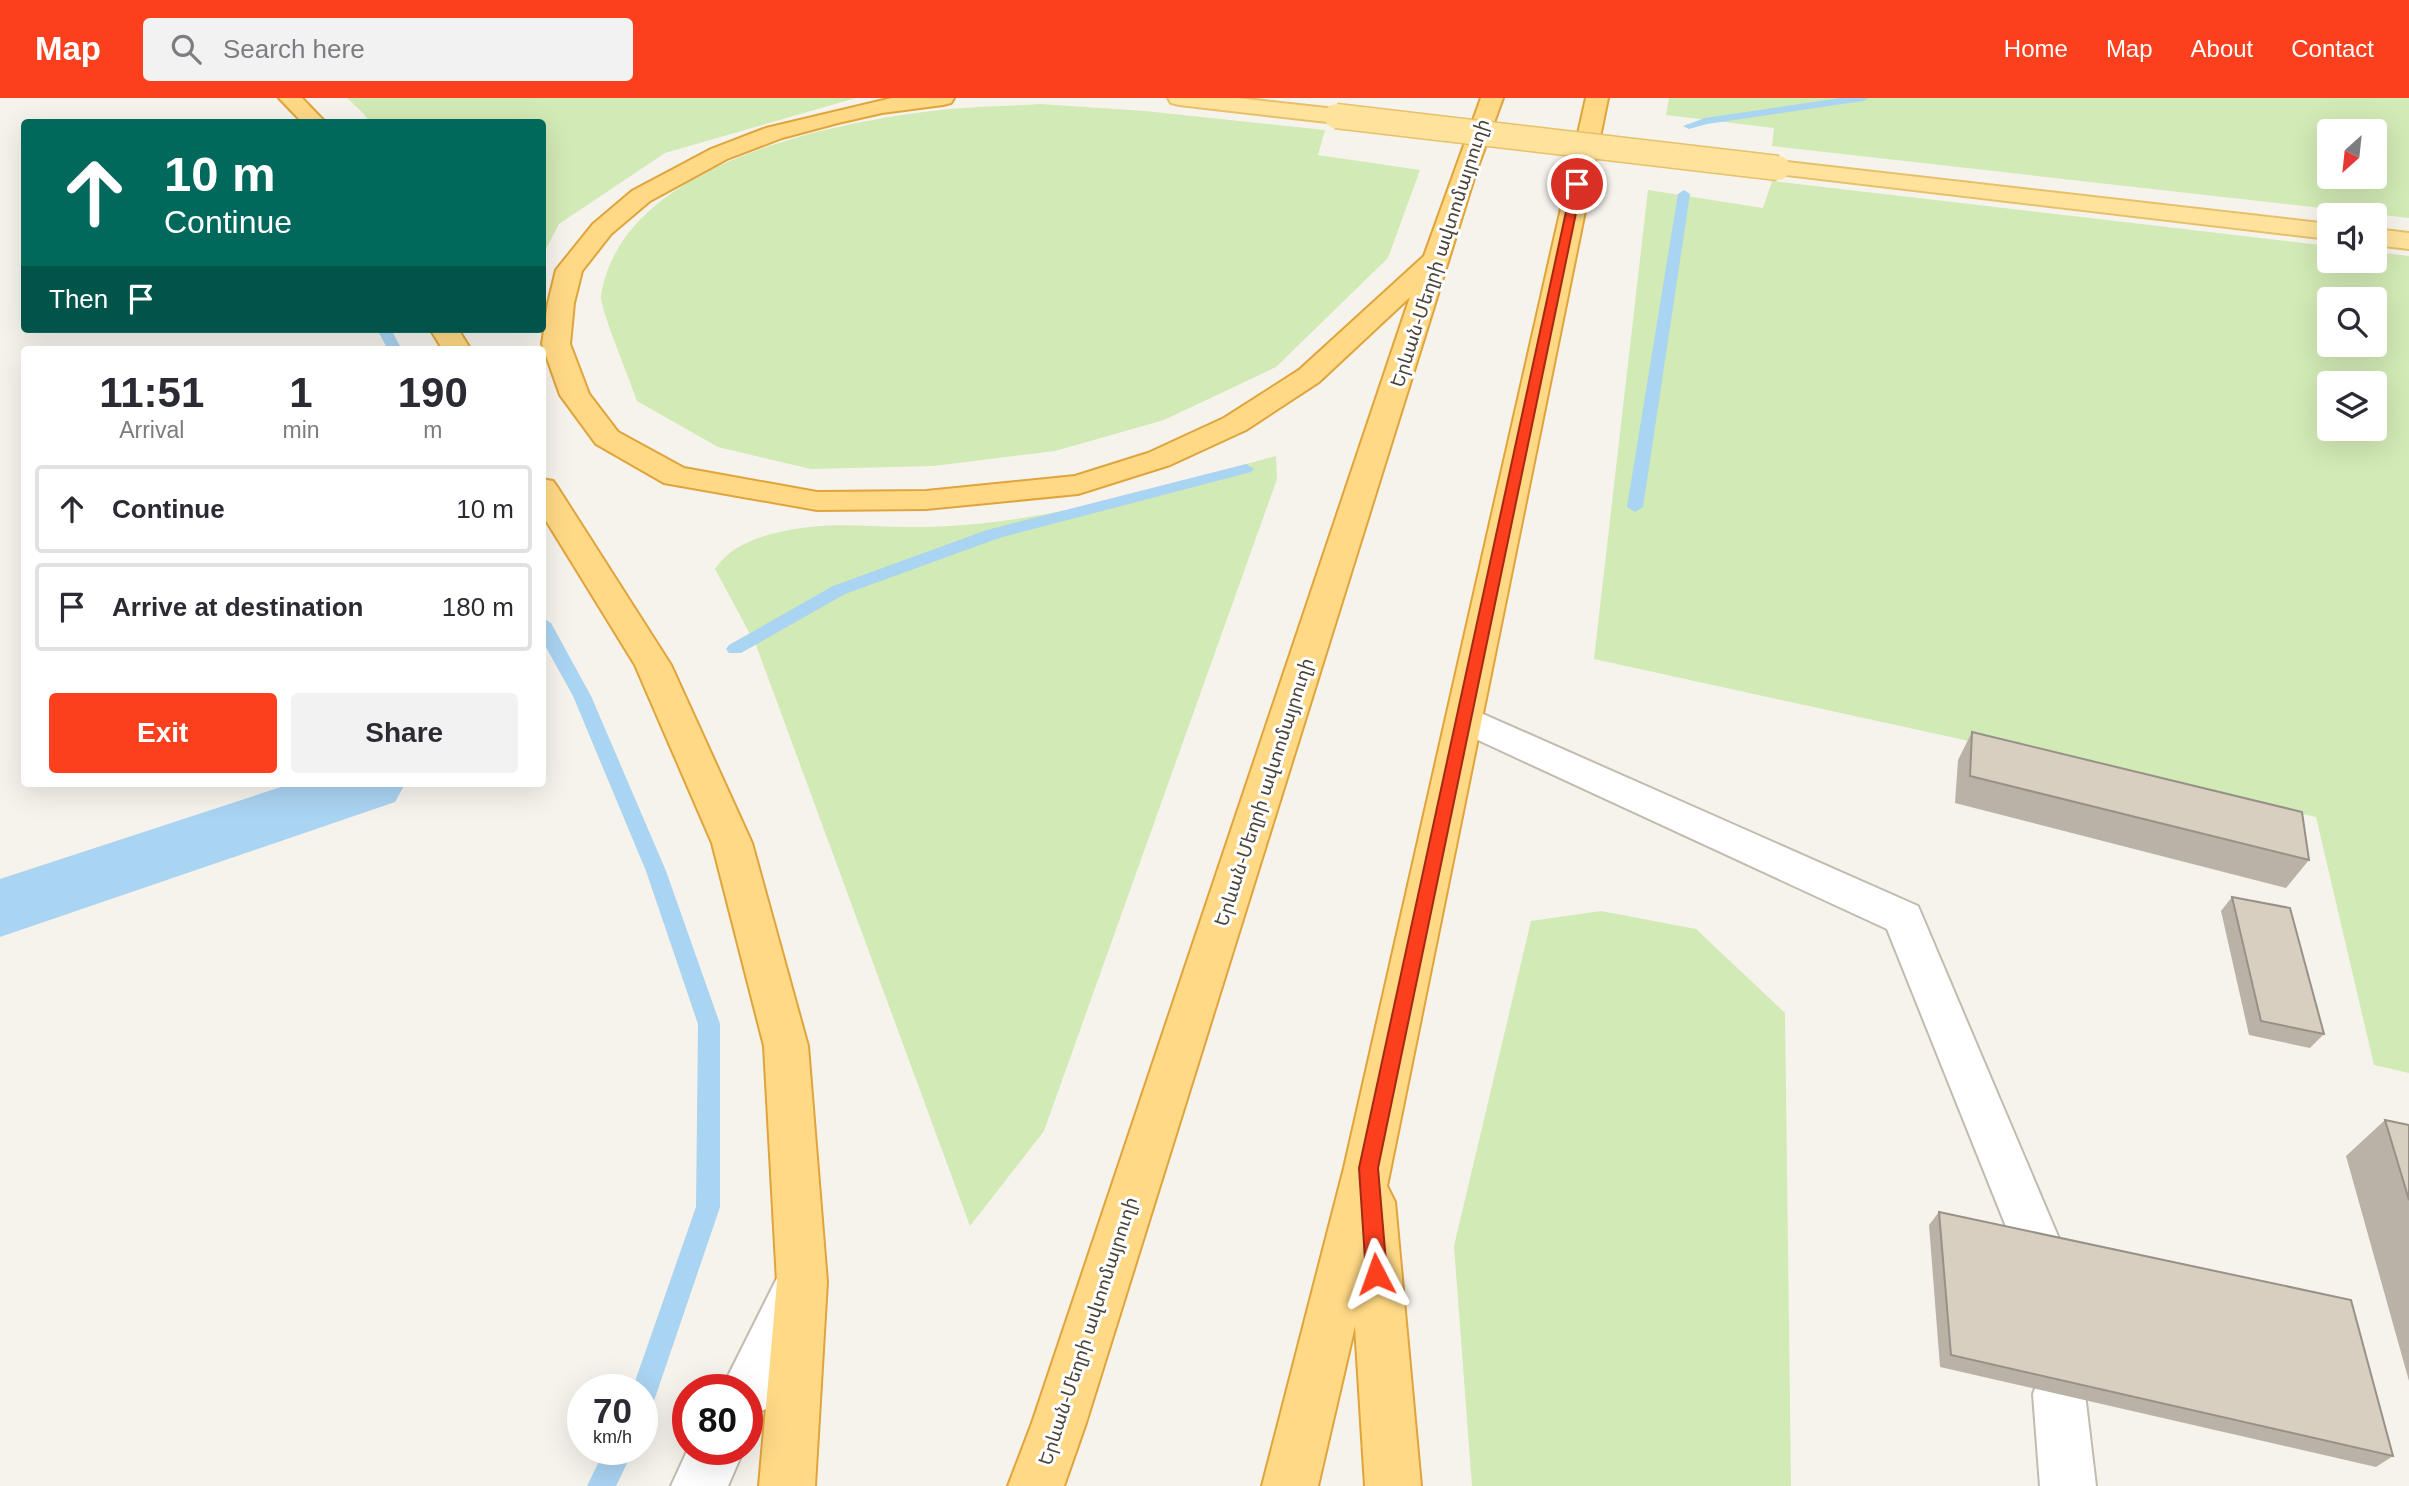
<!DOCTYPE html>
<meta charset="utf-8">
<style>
:root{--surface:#fff;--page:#f2f2f3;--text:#2b2b33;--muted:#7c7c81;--line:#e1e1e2;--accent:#fc3f1d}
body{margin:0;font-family:Arial,"Noto Sans Armenian",sans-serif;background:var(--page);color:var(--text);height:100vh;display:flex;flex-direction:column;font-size:26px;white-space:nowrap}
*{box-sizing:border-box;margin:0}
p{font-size:23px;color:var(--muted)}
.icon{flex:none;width:38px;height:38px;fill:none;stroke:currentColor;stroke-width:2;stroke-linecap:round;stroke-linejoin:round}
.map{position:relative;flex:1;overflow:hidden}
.drawer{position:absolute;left:21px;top:248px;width:525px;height:441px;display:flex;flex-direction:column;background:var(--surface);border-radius:7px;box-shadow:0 7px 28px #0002}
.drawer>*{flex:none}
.top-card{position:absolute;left:21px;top:21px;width:525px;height:214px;border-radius:7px;box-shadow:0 7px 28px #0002;background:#00695c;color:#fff;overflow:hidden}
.needle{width:46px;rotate:207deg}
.tools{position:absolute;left:2317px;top:21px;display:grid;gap:14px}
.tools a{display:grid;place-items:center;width:70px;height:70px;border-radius:7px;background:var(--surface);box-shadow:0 7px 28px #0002;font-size:35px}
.speed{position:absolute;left:567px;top:1276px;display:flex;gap:14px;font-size:35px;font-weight:700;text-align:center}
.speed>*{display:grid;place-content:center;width:91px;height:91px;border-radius:50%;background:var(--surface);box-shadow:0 7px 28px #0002;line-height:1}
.speed small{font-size:18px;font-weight:400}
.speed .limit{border:10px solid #d22;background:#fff;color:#111}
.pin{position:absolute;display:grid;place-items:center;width:60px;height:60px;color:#fff;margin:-30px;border:4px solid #fff;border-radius:50%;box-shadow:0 2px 7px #0007}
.me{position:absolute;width:77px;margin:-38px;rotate:356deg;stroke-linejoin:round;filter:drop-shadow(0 0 5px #0008)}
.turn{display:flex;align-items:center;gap:24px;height:147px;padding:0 28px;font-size:32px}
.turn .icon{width:91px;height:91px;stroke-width:2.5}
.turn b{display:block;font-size:49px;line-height:60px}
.then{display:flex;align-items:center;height:66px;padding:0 28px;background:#0003;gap:14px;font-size:26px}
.eta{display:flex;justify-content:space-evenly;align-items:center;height:119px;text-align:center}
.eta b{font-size:42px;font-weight:800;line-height:49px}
.button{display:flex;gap:14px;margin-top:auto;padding:14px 28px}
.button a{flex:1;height:80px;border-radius:7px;background:var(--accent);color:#fff;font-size:28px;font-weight:800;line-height:80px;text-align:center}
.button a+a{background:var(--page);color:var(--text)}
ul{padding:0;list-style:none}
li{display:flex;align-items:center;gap:21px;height:88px;margin:0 14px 10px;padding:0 14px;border:4px solid var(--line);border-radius:7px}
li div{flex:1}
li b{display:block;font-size:26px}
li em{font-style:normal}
header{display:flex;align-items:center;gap:42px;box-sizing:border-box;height:98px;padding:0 35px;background:var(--accent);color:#fff}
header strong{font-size:33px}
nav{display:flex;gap:38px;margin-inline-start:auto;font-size:24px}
.search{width:490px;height:63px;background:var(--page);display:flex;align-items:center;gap:18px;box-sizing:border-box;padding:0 24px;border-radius:7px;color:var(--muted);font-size:26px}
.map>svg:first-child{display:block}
</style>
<header>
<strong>Map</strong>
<div class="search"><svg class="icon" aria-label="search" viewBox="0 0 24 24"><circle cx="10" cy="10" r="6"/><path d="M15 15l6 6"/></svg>Search here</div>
<nav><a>Home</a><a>Map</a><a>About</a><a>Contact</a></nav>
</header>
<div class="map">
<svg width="2409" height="1388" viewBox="0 0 2409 1388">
<rect width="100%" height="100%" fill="#f6f3ec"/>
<!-- green -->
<g fill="#d2eab5" fill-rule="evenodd">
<path d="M347 0H856L665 55 559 126 543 157 542 24H369L364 16Z"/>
<path d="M1669 0H2409V120L1772 48 1774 30 1666 17ZM2375 33V79H2329V33Z"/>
<path d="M1040 6 1145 13 1325 32 1318 57 1420 72 1388 160 1276 269 1164 322 1055 353 934 368 811 371 718 349 637 303C632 287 599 208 601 198 621 64 839 22 950 11 980 8 1010 8 1040 6Z"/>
<path d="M1772 83 2329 148V163H2375V154L2409 158V975L2374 967 2316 719 1594 561 1648 92 1763 110ZM2329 201H2375V247H2329ZM2329 285H2375V331H2329Z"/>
<path d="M1276 358 1277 381 1044 1033 970 1128 756 547 715 471C733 442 777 433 809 429 842 425 877 429 910 429 940 429 972 427 1001 423 1094 411 1185 383 1276 358Z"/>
<path d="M1601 813 1696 831 1785 915 1791 1388H1472L1454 1148 1531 823Z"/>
</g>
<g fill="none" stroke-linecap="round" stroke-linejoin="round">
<!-- stream -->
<g fill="#a9d4f2" fill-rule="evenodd">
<path d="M1840 0H1868L1863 3 1707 26 1689 31 1683 28 1705 20Z"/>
<path d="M1684 92 1690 96 1643 409 1635 414 1627 409 1678 96Z"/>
<path d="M377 231H391L402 252H388Z"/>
<path d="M1246 366 1254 371 1251 374 999 440 845 496 741 555H729L726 551 729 547 833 488 987 432Z"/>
<path d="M542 519 551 525 591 598 666 773 720 926V1109L655 1300 651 1309 642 1313V1292H632L696 1109 698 926 646 773 573 598 542 542Z"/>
<path d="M605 1351H634L616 1388H587Z"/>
</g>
<!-- canal -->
<path fill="#a9d4f2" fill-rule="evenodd" d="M290 686H405L395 704 0 839V781Z"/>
<!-- service casing -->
<g stroke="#c2bbae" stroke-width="4">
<g id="service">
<path d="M1465 608 1918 808 2063 1150 2055 1166 2038 1173 2021 1166 1887 831 1452 630 1447 621 1452 612Z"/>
<path d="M2059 1270 2078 1277 2085 1296 2096 1388H2040L2033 1296 2040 1277Z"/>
</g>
</g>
<!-- tertiary casing -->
<g stroke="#c2bbae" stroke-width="4">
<g id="tertiary">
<path d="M796 1171 814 1178 821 1195 766 1311 747 1318V1292H721L778 1178Z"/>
<path d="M688 1351H744L728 1388H671Z"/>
</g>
</g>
<!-- primary casing -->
<g stroke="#e6c16a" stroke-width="4">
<g id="primary">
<path d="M1168 0H1237L1336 11 1344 13 1347 18 1344 23 1336 25 1179 7 1171 5Z"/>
<path d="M1778 63 2329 126V141L1770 75 1766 70 1770 65Z"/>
<path d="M2375 131 2409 135V151L2375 147Z"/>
</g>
</g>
<!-- trunk casing -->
<g stroke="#e0a43c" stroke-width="4">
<g id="trunk">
<path d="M279 0H302L325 24H302Z"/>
<path d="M892 0H954L951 5 943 7 882 15 838 25 782 40 727 61 650 103 611 136 582 173 574 205 570 246 589 296 618 334 684 370 817 394 926 393 1075 378 1148 355 1224 320 1299 272 1424 158 1481 0H1503L1476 74 1086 1325 1064 1388H1008L1032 1325 1410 199 1319 284 1246 332 1170 367 1078 396 926 411 817 412 664 385 596 346 560 297 542 246 548 205 556 172 593 126 632 93 711 51 766 30Z"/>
<path d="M1586 0H1608L1387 1088 1395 1104 1421 1388H1365L1355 1228 1318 1388H1262L1344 1070Z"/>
<path d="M430 231H458L471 252H443Z"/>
<path d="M542 381 553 383 558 390 671 567 752 745 808 948 827 1184 815 1388H759L777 1184 764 948 712 745 635 567 542 416Z"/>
</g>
</g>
<!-- service -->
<use href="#service" fill="#fff" fill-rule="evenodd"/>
<!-- tertiary -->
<use href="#tertiary" fill="#fff" fill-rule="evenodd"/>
<!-- primary -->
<use href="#primary" fill="#ffe39c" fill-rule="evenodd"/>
<!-- trunk -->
<use href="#trunk" fill="#ffd985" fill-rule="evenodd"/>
<!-- primary-bridge casing -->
<g stroke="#e6c16a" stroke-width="27" stroke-linecap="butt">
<path id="primary-bridge" d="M1336 18 1778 70"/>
</g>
<!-- primary-bridge -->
<use href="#primary-bridge" stroke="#ffe39c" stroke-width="24"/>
</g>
<!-- wall -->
<g fill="#bab2a6">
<path d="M1972 634 2309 762 2286 790 1955 705 1958 662Z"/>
<path d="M2232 799 2324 936 2310 950 2249 937 2221 813Z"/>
<path d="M2385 1022 2409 1027V1283L2346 1058Z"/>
<path d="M1939 1114 2393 1358 2376 1369 1940 1269 1929 1127Z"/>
</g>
<!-- building -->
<g fill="#d8cfc1" stroke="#979187" stroke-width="2">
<path d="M1972 634 2302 714 2309 762 1970 678Z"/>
<path d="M2232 799 2290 810 2324 936 2261 923Z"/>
<path d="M2385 1022 2409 1027V1102Z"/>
<path d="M1939 1114 2351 1202 2393 1358 1951 1257Z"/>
</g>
<!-- route -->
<path fill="#fc3f1d" stroke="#a42913" stroke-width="2" d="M1577 83 1582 86 1378 1070 1387 1176 1384 1183 1376 1186 1369 1183 1366 1176 1359 1070 1572 86Z"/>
<g text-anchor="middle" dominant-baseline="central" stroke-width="6" stroke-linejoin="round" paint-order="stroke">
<!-- street labels -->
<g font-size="19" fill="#4b4439" stroke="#fff">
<text transform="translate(1440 155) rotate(-72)">Երևան-Մեղրի ավտոմայրուղի</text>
<text transform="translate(1264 694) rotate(-72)">Երևան-Մեղրի ավտոմայրուղի</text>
<text transform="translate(1088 1233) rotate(-72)">Երևան-Մեղրի ավտոմայրուղի</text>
</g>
</g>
</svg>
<div class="tools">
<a><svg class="needle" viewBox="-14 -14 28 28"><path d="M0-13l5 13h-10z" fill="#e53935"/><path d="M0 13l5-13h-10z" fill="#7c7c81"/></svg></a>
<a><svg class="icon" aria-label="sound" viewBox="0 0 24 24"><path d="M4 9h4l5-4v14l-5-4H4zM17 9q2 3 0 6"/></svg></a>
<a><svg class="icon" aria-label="search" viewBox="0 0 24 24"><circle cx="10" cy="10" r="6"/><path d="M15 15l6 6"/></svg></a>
<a><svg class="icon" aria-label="layers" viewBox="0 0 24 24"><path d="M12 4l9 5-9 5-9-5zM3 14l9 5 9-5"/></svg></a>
</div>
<div class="speed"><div>70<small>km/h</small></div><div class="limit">80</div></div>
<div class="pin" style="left:1577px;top:86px;background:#d93025"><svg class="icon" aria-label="arrive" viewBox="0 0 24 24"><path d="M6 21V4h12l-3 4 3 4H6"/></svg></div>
<svg class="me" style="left:1376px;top:1176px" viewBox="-20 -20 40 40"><path d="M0-17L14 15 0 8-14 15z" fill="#fc3f1d" stroke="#fff" stroke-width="4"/></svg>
<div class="top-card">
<div class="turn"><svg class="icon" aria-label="ahead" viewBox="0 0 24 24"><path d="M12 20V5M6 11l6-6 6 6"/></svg><div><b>10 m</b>Continue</div></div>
<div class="then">Then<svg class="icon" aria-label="arrive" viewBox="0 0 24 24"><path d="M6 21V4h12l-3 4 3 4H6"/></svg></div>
</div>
<section class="drawer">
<div class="eta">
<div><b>11:51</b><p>Arrival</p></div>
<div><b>1</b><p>min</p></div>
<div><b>190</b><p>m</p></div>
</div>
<ul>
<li><svg class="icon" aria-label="ahead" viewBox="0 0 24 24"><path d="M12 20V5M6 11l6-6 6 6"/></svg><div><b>Continue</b></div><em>10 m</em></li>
<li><svg class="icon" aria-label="arrive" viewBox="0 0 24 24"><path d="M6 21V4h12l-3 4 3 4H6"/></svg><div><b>Arrive at destination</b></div><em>180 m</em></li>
</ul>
<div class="button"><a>Exit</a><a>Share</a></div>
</section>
</div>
